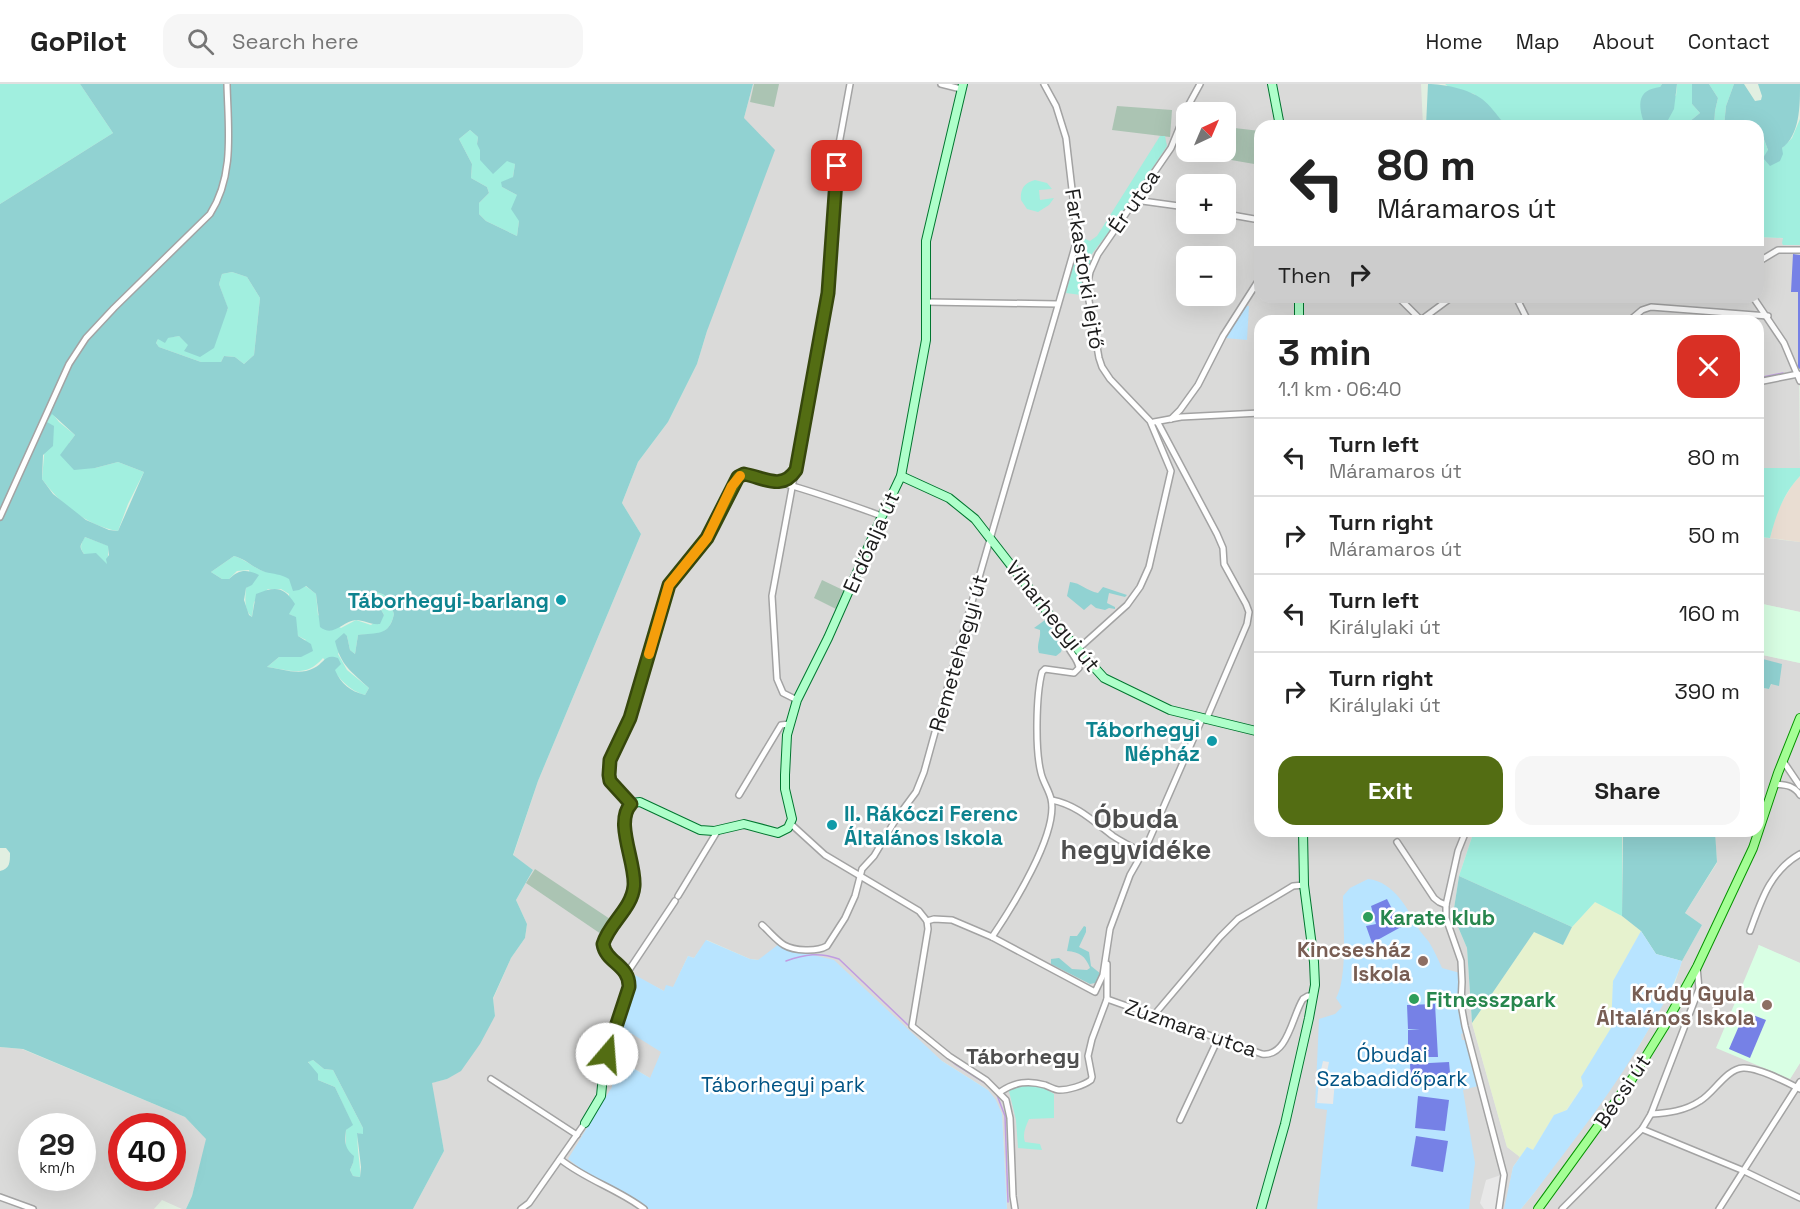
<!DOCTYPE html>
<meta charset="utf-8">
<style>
:root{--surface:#fff;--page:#f6f6f6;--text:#222;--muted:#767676;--line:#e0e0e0;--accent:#536d13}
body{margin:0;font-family:"Space Grotesk",sans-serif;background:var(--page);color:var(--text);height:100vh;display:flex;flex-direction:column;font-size:22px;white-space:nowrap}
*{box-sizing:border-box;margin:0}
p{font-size:20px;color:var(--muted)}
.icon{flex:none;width:33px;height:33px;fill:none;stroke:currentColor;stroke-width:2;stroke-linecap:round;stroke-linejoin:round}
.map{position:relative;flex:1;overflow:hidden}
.side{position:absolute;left:1254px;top:231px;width:510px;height:522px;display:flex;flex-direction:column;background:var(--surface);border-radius:18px;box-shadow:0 6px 24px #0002}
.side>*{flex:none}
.banner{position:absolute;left:1254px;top:36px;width:510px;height:183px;border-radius:18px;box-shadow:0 6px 24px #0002;background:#fff;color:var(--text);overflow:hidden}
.needle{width:39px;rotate:44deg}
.tools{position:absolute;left:1176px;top:18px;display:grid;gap:12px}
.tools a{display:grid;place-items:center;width:60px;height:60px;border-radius:12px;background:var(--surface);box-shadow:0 6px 24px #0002;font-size:30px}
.speed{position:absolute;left:18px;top:1029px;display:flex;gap:12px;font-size:30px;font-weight:700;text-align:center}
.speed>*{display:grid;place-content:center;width:78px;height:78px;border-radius:50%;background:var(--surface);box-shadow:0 6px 24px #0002;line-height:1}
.speed small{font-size:15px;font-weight:400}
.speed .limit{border:9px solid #d22;background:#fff;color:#111}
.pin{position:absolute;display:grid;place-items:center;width:51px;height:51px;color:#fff;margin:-26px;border-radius:12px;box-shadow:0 3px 9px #0006}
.me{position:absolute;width:66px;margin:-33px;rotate:18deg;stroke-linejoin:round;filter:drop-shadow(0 0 4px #0008)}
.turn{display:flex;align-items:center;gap:21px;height:126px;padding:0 24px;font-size:27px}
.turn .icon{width:78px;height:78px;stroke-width:2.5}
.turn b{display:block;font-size:42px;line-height:51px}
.then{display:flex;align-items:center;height:57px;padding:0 24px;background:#0003;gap:12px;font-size:22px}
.round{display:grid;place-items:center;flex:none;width:63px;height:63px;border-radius:18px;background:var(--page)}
.headline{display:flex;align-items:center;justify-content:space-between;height:102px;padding:0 24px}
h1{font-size:36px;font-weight:700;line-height:45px}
.button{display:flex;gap:12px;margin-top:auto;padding:12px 24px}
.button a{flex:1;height:69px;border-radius:18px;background:var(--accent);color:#fff;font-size:24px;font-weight:700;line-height:69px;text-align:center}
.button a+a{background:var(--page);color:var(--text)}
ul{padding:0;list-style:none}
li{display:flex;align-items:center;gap:18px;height:78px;padding:0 24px;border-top:2px solid var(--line)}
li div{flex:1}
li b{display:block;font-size:22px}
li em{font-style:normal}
header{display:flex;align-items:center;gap:36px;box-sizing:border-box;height:84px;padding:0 30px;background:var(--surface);border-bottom:2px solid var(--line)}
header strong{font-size:28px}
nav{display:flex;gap:33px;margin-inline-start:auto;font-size:21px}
.search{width:420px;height:54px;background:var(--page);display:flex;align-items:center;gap:15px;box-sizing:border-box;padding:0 21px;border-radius:18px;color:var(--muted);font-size:22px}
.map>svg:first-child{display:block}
</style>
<header>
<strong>GoPilot</strong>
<div class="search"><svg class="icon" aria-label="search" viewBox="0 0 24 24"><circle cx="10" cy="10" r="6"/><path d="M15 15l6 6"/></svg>Search here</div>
<nav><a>Home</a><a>Map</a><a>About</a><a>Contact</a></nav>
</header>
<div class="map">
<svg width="1800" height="1125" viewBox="0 0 1800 1125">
<rect width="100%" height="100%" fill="#e1efe1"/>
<!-- residential -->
<g fill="#dadad9" fill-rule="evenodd">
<path d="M753 0H1421L1423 42H1260V213H1758V153L1800 155V171L1794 170 1792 207H1798L1800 384H1758V237H1260V747H1474L1459 792 1453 831 1467 864 1472 939 1507 1063 1520 1073 1513 1083 1505 1125H1007L1002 1030 988 1006 942 977 759 876 750 875 707 856 694 874 688 872 673 904 664 907 635 892 674 943 658 999 613 972 608 985 612 991 636 1117 648 1125H413L444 1067 431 999 447 995 495 932 493 915 511 874 525 854 527 840 516 816 533 786 513 772 538 697 641 450 622 419 638 378 668 338 697 280 707 247 744 34ZM1186 28H1226V68H1186ZM1186 100H1226V140H1186ZM1186 172H1226V212H1186Z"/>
<path d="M1758 453 1800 458V528L1758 519Z"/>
<path d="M1758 570 1800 579V879L1758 861 1790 995 1800 979V1125H1521L1534 1109 1640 960 1675 899 1682 877 1702 841 1685 829 1717 779 1715 747H1758V603L1769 605 1782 581 1759 574 1758 576Z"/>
<path d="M0 963 22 965 185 1033 207 1055 192 1112 186 1125H182L162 1116 154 1125H0ZM32 1042H82V1094H32ZM122 1042H172V1094H122Z"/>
</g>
<!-- commercial -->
<path fill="#e6f2ce" d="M1595 818 1622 832 1641 847 1613 897 1611 944 1582 993 1583 1001 1566 1026 1554 1031 1533 1066 1527 1063 1520 1073 1507 1063 1472 939 1534 848 1563 861 1572 843Z"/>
<!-- industrial -->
<path fill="#e9ddd2" d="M1800 392V458L1770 454 1777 427 1792 401Z"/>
<!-- education -->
<g fill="#d9ffe4">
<path d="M1758 519 1800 528V579L1758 570Z"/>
<path d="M1759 861 1800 879V979L1790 995 1716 964Z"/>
</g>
<!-- construction -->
<g fill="#abc4b3">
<path d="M754 0H779L774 23 750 18Z"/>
<path d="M1117 22 1172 26 1170 53 1112 46Z"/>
<path d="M1226 43 1260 47V81L1208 72 1209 68H1226Z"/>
<path d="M822 496 845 507 836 525 814 514Z"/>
<path d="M535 785 610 835 601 850 526 799Z"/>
</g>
<!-- grass -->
<g fill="#a1efdf">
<path d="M0 0H80L113 49 0 120Z"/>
<path d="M1445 0H1662L1660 3 1676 12 1677 0H1692V20L1700 29 1684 42H1499L1502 37 1474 10 1449 3Z"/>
<path d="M1709 0H1734L1726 22 1724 42H1714L1715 27 1718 14Z"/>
<path d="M1800 35V161H1783L1782 159 1783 154 1758 153V48L1762 50 1768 66 1782 64 1792 54Z"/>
<path d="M470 46 478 53 477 60 515 80 513 93 502 103 517 111 519 137 517 152 486 137 479 130V119L489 109 487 103 471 94 472 80 459 55Z"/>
<path d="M1160 52H1165L1167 62 1118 136 1091 171 1090 184 1088 186 1083 154 1090 157 1097 152Z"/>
<path d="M1035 96 1047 99 1052 105 1039 106 1040 116 1054 114 1049 121 1038 128 1027 125 1021 116C1020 105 1024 99 1035 96Z"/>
<path d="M1076 168 1080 173 1083 204 1080 205 1081 211 1066 209Z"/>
<path d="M232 188 247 193 260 214 254 271 244 280 235 273 224 272 221 278H201L159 263 156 259 158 255 179 252 189 261 184 266 228 225 219 200 222 190Z"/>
<path d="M52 329 59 338 75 351 69 359 95 384 118 378 144 388 128 420 118 447C87 442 60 420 42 395L47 338Z"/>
<path d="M1758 384H1800V392C1783 410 1776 431 1770 454L1758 453Z"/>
<path d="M85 453 109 462 107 481C94 475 72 471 85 453Z"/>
<path d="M234 472C245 475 252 483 263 487 268 489 273 487 278 489 289 492 307 502 316 510L318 531 341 544 356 536 371 541 384 531 371 508C389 509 389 515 394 530 389 552 378 550 358 551L355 570 350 566 347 552 338 570 347 586 369 604 365 611C344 605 337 589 323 574 306 594 290 586 267 583L279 573 306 556 298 552 293 532 289 530V510L281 505H268L254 518 252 533C244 526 245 514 246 504L252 500 249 486 237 487 229 495H222L211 488Z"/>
<path d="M1474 747H1599L1622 752V832L1595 818 1572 843 1459 792Z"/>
<path d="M313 976 324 985 333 986 363 1044V1051L358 1049C356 1064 361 1079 360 1093L353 1092 350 1086 353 1079 346 1065V1046L352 1040 335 1003 318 996 308 977Z"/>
<path d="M1030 1000 1044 1004 1054 1010V1034L1029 1035C1026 1042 1022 1050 1025 1058L1040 1060 1042 1066 1018 1064 1016 1036 1009 1007 1017 1002Z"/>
</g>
<!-- forest -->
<g fill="#91d2d2" fill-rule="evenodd">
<path d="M80 0H753L744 34 775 66 707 247 697 280 668 338 638 378 622 419 641 450 538 697 513 771 533 786 516 816 527 840 525 854 511 874 493 914 495 932 480 960 461 987 447 995 432 999 444 1067 413 1125H186L192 1112 206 1055 185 1033 23 965 0 963V787C10 785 10 778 10 769L6 764H0V120L113 49ZM470 46 478 53 477 60 480 66V76L493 90 507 77 515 80 513 93 501 98 502 103 517 111 511 125 519 137 517 152 486 137 479 130V119L489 109 487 103 471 94 472 80 459 55ZM232 188 247 193 260 214 254 271 244 280 235 273 224 272 221 278H201L159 263 156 259 158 255 165 259 168 254 179 252 188 261 184 267 200 273 214 264 228 224 219 200 222 190ZM52 330 75 351 60 371 74 386 95 384 118 378 144 388 118 447 109 446 86 436 53 410 42 395 43 371 53 362 54 342 47 338ZM85 453 108 462 109 471 106 475 107 480 96 469 84 470C78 462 81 461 85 453ZM234 472C246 475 253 484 265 488 274 490 280 490 289 495L293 507 299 506 306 502 316 510 320 543C334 554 342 537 356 536 364 536 370 541 380 540L384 531 371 508C389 509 389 515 394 530 389 553 377 548 358 551L355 570 350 566 347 552 344 549 335 557C341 582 351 587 369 604L365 611C350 607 341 600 335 586L341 580 338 574C325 569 324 579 314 584 299 592 283 585 267 583L279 573H301L313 567 311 560 298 552 296 533 289 530 295 520C284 502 275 502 256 510L252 533 249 531 244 516 246 504 252 501 259 491C247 485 239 485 229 495H222L211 488ZM313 976 324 985 333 986 363 1044V1050L357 1049 361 1083 360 1093 353 1092 350 1086 353 1079 354 1072C344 1064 345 1058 346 1046L353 1041 335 1003 318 996V990L308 978Z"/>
<path d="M1428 0C1443 0 1469 5 1482 15 1490 21 1496 30 1502 37L1499 42H1426Z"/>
<path d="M1662 0H1677L1674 25 1668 36 1656 40 1644 39C1638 20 1637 6 1660 3Z"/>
<path d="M1692 0H1709L1718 14 1715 27 1714 42H1684L1700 29 1692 20Z"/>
<path d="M1734 0H1744L1755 17 1761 16 1762 12 1758 0H1800C1800 22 1800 51 1782 64L1783 70 1780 77 1770 82 1763 74 1768 66 1762 50 1758 48V42H1724L1726 22Z"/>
<path d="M1070 498C1081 499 1087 507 1098 509L1103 503 1127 511 1125 513 1109 509 1107 519 1115 523V525L1109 524 1105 526 1096 524 1091 520 1084 526 1067 512Z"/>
<path d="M1045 536 1064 558 1061 568 1056 572 1039 569C1036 560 1041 555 1040 546L1034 544Z"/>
<path d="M1759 574 1782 580 1779 602 1771 600 1769 605 1758 603Z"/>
<path d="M1623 747H1715L1717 778 1685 829 1702 841 1682 877 1656 870 1641 847 1622 832Z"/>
<path d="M1459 792 1572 843 1563 861 1534 848 1472 939 1467 864 1453 831Z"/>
<path d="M1084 842 1086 843V848L1079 863 1089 868 1091 882 1101 890 1095 899 1090 900 1051 880V875L1059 874 1072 885 1087 886 1090 884C1085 872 1080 868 1067 867L1070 852H1077Z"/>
</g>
<!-- park -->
<g fill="#b8e4ff">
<path d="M1246 222H1249L1247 256 1225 254Z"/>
<path d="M1368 795C1395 798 1408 826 1420 847 1423 851 1426 854 1429 858 1434 866 1438 875 1442 884L1460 889 1464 949 1461 950 1462 956H1466L1478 1002 1463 1006 1475 1079 1469 1125H1317L1327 1026 1315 1024 1319 935 1335 930 1342 923 1336 914C1348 894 1343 837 1343 812L1350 804Z"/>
<path d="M1641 847 1656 870 1682 877C1675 901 1663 921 1650 943 1617 1002 1575 1055 1534 1109L1521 1125H1504L1513 1083 1527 1063 1533 1066 1554 1031 1567 1026 1583 1002 1581 993 1611 944 1613 897Z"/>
<path d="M706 856 750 875 758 876 779 860 792 866 834 876 942 977 988 1006 996 1016 1002 1030 1007 1125H648L585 1088 568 1075 612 1003V991L608 985 612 972 650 994 661 968 621 943 635 891 664 907 666 901 673 903 688 872 694 874Z"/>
</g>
<!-- pitch -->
<g fill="#7681e6">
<path d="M1793 170 1800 171V285L1798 284V208H1791Z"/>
<path d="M1387 815 1401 843 1372 859 1366 842 1376 840 1371 822Z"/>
<path d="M1435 920 1438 973H1408V946H1420L1408 945 1407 921Z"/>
<path d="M1745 928 1766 936 1750 974 1729 965Z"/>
<path d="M1449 978 1451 999 1411 1001 1410 980Z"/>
<path d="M1418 1012 1449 1016 1445 1047 1415 1044Z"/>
<path d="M1416 1052 1448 1057 1443 1088 1411 1082Z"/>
</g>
<!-- parking -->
<g fill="#e8e8e8">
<path d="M1323 977 1329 978 1326 993 1335 996 1333 1020 1317 1019 1319 995Z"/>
<path d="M1501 1091 1496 1125H1484L1480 1119 1486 1096Z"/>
</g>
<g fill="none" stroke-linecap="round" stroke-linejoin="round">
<!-- stream -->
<g stroke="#c09ce1" stroke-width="1.5">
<path d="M1758 294 1783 289"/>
<path d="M786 877C805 870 820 868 839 875L909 942"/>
<path d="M921 953 955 980 985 999"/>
<path d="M997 1011 1005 1032 1008 1118"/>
</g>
<!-- street casing -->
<g stroke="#a3a3a3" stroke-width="8">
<g id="street">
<path d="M941 0 961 5"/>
<path d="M1044 0 1056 22 1066 54 1077 148 1099 274 1102 283 1110 295 1150 337 1171 387 1149 483 1140 503 1127 521 1077 566"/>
<path d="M1135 116 1186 123"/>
<path d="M1226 130 1260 136"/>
<path d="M1758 178 1778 166H1800"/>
<path d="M1088 198 1090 188 1098 170 1171 64 1180 42 1182 33 1200 0"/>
<path d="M1398 213 1422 237"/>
<path d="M1516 213 1528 237"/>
<path d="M1753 213 1784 259 1800 297"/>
<path d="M927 218 1057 220"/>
<path d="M1421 236 1452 213"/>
<path d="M1629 237 1642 226 1651 223 1768 232"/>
<path d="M1758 298 1798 290"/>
<path d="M1171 335 1180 326 1198 301 1223 252 1260 194"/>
<path d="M1154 338 1181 333 1260 329"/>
<path d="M1158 339 1217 450 1223 464 1224 480 1246 520 1249 528 1247 540 1206 636"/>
<path d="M0 433 69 280 86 254 114 224 210 130C235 91 228 44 227 0"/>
<path d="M797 616 783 609 777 595 772 512 828 209 839 60 850 0"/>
<path d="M1783 677 1800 702"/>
<path d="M1775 700C1785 701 1794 701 1800 711"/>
<path d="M739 711 781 641 790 640"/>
<path d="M1052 716C1077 721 1093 737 1113 752 1122 758 1132 763 1142 768"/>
<path d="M631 720 610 697 609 691 610 676 630 634 669 501 702 462 713 445 738 393C754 385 859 424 882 432"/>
<path d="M791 740 825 771 919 827 927 837"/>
<path d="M1466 747 1458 767 1446 821V834L1461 877 1462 898 1461 920 1465 942 1504 1091 1499 1125"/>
<path d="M1397 758 1434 814 1439 818 1446 821"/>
<path d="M678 812 718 746"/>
<path d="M927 837 934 835 952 836 992 853 1095 908 1103 891 1110 845 1130 791 1146 763 1202 635"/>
<path d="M927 837 928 845 912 942 949 972 986 996 1006 1016 1010 1034 1013 1112 1015 1125"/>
<path d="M762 841C769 847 776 856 784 861 794 867 817 868 827 862L845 834 855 812 862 785 874 772 896 735 916 708 924 688C973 509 1027 331 1078 152"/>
<path d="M1750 847C1761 817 1770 787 1800 770"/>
<path d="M992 853C1011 825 1059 749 1051 715 1049 706 1043 698 1041 689 1035 666 1036 611 1042 588L1045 585 1074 589 1079 584C1078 572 1064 565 1066 552"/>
<path d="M627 889 675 817"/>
<path d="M1107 915 1262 970C1288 973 1292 932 1303 915L1308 912H1313"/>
<path d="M1154 931 1220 853 1238 835 1293 802 1304 801"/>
<path d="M491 995 577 1051"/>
<path d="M1000 1008C1015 998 1028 996 1045 1001 1050 1003 1055 1006 1059 1006 1068 1006 1083 1002 1091 996L1092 993 1088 972 1092 955 1107 915V880"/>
<path d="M1651 1030C1668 1029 1685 1027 1700 1017 1714 1009 1726 985 1743 984 1758 983 1786 998 1800 1005"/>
<path d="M1180 1036 1218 955"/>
<path d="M1642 1045 1744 1087 1800 1114"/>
<path d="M560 1075C586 1096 618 1105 644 1125"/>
<path d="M0 1113 33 1125"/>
<path d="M521 1125 529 1119 585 1039"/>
<path d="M1562 1125 1642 1045 1651 1030 1699 905 1697 883"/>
<path d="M1719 1125 1800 998"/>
</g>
</g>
<!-- secondary casing -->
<g stroke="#00762f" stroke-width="10">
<g id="secondary">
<path d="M1272 0 1280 42"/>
<path d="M1299 237V213"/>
<path d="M901 392 949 414 975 435 1066 552 1104 594 1170 626 1260 648"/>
<path d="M585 1039 601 1012 604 981 629 903 627 889 606 870 603 860C609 837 635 823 634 798 633 780 611 719 640 718L700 746 714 747 744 740 778 749 788 744 792 735 785 705V691L787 651 797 616 828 554 882 432 901 392 926 256V157L963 0"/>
<path d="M1261 1125 1285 1040 1309 934 1315 901 1314 878 1304 801 1303 747"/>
</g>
</g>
<!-- primary casing -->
<g stroke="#069400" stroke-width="10">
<path id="primary" d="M1538 1125 1632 995 1664 943 1697 883 1753 764 1778 689 1800 634"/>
</g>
<!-- street -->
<use href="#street" stroke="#fff" stroke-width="5"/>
<!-- secondary -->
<use href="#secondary" stroke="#aeffca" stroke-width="8"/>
<!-- primary -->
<use href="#primary" stroke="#a4ff95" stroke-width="8"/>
</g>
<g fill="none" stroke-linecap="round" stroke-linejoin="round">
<!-- route casing -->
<g stroke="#36470c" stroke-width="15">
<path id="route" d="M607 970 629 903C630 881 606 879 603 860 609 839 632 825 634 802 636 778 614 738 631 720L610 697 609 691 610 676 630 634 669 501 707 454 738 393 744 390C765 394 782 407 796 386L828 209 837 82"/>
</g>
<!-- route -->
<use href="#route" stroke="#536d13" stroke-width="10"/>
<!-- slow -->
<path stroke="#f59e0b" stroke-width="10" d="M649 570 669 501 707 454 732 402 740 392"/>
</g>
<!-- markers -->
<g fill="#0f9aa8" stroke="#fff" stroke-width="2">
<circle cx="561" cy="516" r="6"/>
<circle cx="1212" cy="657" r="6"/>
<circle cx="832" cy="741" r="6"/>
</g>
<g fill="#2e9e5b" stroke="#fff" stroke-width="2">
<circle cx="1368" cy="833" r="6"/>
<circle cx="1414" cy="915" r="6"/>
</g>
<g fill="#8d6e63" stroke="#fff" stroke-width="2">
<circle cx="1423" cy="877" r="6"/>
<circle cx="1767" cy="921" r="6"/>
</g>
<g text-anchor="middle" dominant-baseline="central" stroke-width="5" stroke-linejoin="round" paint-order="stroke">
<!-- street labels -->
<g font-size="21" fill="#1c1c1c" stroke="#fff">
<text transform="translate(1134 117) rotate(-55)">Ér utca</text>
<text transform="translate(1085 185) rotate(81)">Farkastorki lejtő</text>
<text transform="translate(871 458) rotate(-66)">Erdőalja út</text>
<text transform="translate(1053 532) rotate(51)">Viharhegyi út</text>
<text transform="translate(958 569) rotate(-74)">Remetehegyi út</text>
<text transform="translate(1191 944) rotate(19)">Zúzmara utca</text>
<text transform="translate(1622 1007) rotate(-56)">Bécsi út</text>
</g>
<!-- culture labels -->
<g font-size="21" font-weight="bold" fill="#0d838f" stroke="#fff" text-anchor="end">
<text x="549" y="516">Táborhegyi-barlang</text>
<text x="1200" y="645">Táborhegyi<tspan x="1200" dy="24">Népház</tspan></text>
<text x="844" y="729" text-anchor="start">II. Rákóczi Ferenc<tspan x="844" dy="24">Általános Iskola</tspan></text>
</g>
<!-- leisure labels -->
<g font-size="21" font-weight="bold" fill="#27864d" stroke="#fff" text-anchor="start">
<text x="1380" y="833">Karate klub</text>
<text x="1426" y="915">Fitnesszpark</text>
</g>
<!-- education labels -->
<g font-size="21" font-weight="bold" fill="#785e54" stroke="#fff" text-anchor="end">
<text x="1411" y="865">Kincsesház<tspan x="1411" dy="24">Iskola</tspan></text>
<text x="1755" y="909">Krúdy Gyula<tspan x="1755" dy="24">Általános Iskola</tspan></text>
</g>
<!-- park labels -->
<g font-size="21" fill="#015384" stroke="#fff">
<text x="1392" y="970">Óbudai<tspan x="1392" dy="24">Szabadidőpark</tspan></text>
<text x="783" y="1000">Táborhegyi park</text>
</g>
<!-- neighbourhood labels -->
<g font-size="22" font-weight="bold" fill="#4f4f4f" stroke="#fff">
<text x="1023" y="972">Táborhegy</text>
</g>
<!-- district labels -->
<g font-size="27" font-weight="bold" fill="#4f4f4f" stroke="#fff">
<text x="1136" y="734">Óbuda<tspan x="1136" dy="31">hegyvidéke</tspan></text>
</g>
</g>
</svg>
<div class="tools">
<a><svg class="needle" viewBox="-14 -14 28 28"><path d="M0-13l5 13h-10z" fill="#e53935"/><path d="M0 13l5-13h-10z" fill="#767676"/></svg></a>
<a>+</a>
<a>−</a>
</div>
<div class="speed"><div>29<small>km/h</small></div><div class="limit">40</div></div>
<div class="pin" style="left:837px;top:82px;background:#d93025"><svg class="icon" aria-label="arrive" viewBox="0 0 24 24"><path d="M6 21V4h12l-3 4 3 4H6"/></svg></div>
<svg class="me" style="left:607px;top:970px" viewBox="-20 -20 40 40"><circle r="19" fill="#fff"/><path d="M0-13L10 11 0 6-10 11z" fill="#536d13"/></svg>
<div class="banner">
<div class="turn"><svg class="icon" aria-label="left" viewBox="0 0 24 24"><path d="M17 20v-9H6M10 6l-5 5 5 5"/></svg><div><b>80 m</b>Máramaros út</div></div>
<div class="then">Then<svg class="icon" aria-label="right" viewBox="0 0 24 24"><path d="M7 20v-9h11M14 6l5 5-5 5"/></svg></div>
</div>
<section class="side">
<div class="headline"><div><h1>3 min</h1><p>1.1 km · 06:40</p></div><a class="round" style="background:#d93025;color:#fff"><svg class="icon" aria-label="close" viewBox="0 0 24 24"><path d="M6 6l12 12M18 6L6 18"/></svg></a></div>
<ul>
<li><svg class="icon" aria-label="left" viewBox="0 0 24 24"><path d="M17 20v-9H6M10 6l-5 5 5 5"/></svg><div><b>Turn left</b><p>Máramaros út</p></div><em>80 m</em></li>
<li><svg class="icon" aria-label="right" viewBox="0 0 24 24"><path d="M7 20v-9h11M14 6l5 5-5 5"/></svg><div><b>Turn right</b><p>Máramaros út</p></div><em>50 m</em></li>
<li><svg class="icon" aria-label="left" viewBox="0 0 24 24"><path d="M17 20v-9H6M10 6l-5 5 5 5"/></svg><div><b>Turn left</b><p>Királylaki út</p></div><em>160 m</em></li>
<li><svg class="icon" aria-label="right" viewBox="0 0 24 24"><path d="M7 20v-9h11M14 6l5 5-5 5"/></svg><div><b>Turn right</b><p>Királylaki út</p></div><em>390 m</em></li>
</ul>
<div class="button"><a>Exit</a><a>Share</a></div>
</section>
</div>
